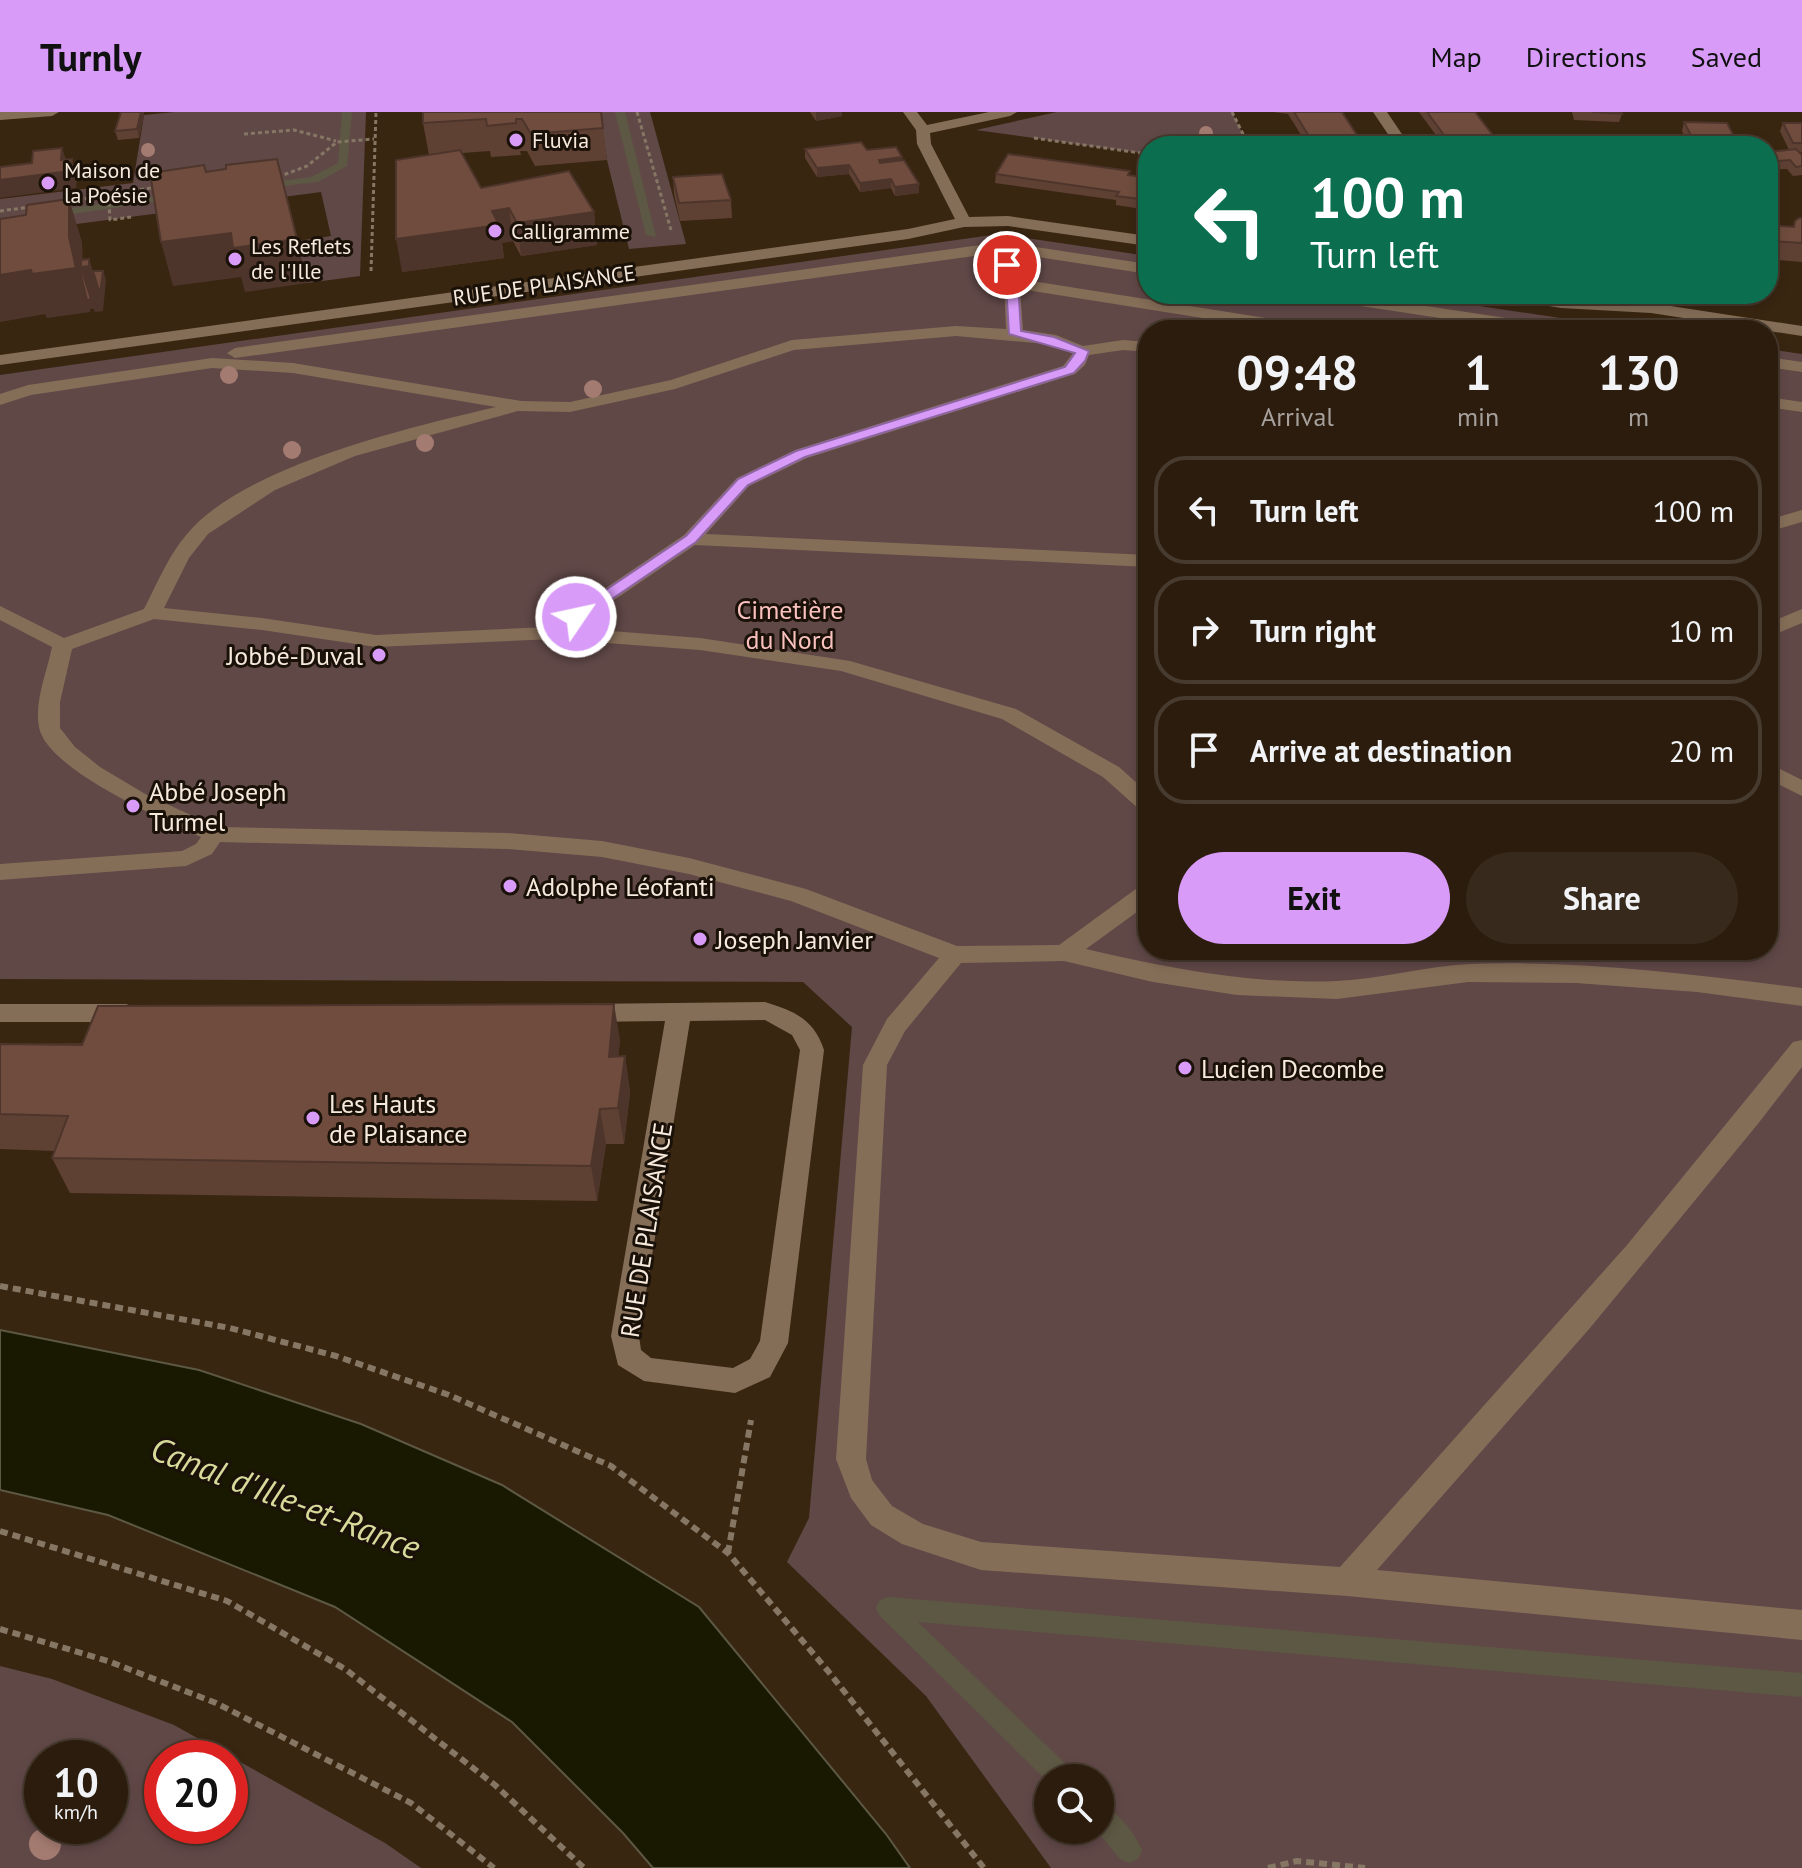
<!DOCTYPE html>
<meta charset="utf-8">
<style>
:root{--surface:#2b1c0d;--page:#37291b;--text:#f1f3f6;--muted:#a6a19d;--line:#473a2e;--accent:#d89bf8}
body{margin:0;font-family:"PT Sans",sans-serif;background:var(--page);color:var(--text);height:100vh;display:flex;flex-direction:column;font-size:30px;white-space:nowrap}
*{box-sizing:border-box;margin:0}
p{font-size:26px;color:var(--muted)}
.icon{flex:none;width:44px;height:44px;fill:none;stroke:currentColor;stroke-width:2;stroke-linecap:round;stroke-linejoin:round}
.map{position:relative;flex:1;overflow:hidden}
.drawer{position:absolute;left:1138px;top:208px;width:640px;height:640px;display:flex;flex-direction:column;background:var(--surface);border-radius:32px;box-shadow:0 4px 12px #0003,0 0 0 2px var(--line)}
.drawer>*{flex:none}
.banner{position:absolute;left:1138px;top:24px;width:640px;height:168px;border-radius:32px;box-shadow:0 4px 12px #0003,0 0 0 2px var(--line);background:#0b6e4f;color:#fff;overflow:hidden}
.tools{position:absolute;left:1034px;top:1652px;display:grid;gap:16px}
.tools a{display:grid;place-items:center;width:80px;height:80px;border-radius:50%;background:var(--surface);box-shadow:0 4px 12px #0003,0 0 0 2px var(--line);font-size:40px}
.speed{position:absolute;left:24px;top:1628px;display:flex;gap:16px;font-size:40px;font-weight:700;text-align:center}
.speed>*{display:grid;place-content:center;width:104px;height:104px;border-radius:50%;background:var(--surface);box-shadow:0 4px 12px #0003,0 0 0 2px var(--line);line-height:1}
.speed small{font-size:20px;font-weight:400}
.speed .limit{border:12px solid #d22;background:#fff;color:#111}
.pin{position:absolute;display:grid;place-items:center;width:68px;height:68px;color:#fff;margin:-34px;border:4px solid #fff;border-radius:50%;box-shadow:0 2px 8px #0007}
.me{position:absolute;width:88px;margin:-44px;rotate:56deg;stroke-linejoin:round;filter:drop-shadow(0 0 6px #0008)}
.turn{display:flex;align-items:center;gap:28px;height:168px;padding:0 40px;font-size:36px}
.turn .icon{width:104px;height:104px;stroke-width:2.5}
.turn b{display:block;font-size:56px;line-height:68px}
.eta{display:flex;justify-content:space-evenly;align-items:center;height:136px;text-align:center}
.eta b{font-size:48px;font-weight:800;line-height:56px}
.primary-button{display:flex;gap:16px;margin-top:auto;padding:16px 40px}
.primary-button a{flex:1;height:92px;border-radius:48px;background:var(--accent);color:#111;font-size:32px;font-weight:800;line-height:92px;text-align:center}
.primary-button a+a{background:var(--page);color:var(--text)}
ul{padding:0;list-style:none}
li{display:flex;align-items:center;gap:24px;height:108px;margin:0 16px 12px;padding:0 24px;border:4px solid var(--line);border-radius:32px}
li div{flex:1}
li b{display:block;font-size:30px}
li em{font-style:normal}
header{display:flex;align-items:center;gap:48px;box-sizing:border-box;height:112px;padding:0 40px;background:var(--accent);color:#111}
header strong{font-size:38px}
nav{display:flex;gap:44px;margin-inline-start:auto;font-size:28px}
.map>svg:first-child{display:block}
</style>
<header>
<strong>Turnly</strong>
<nav><a>Map</a><a>Directions</a><a>Saved</a></nav>
</header>
<div class="map">
<svg width="1802" height="1756" viewBox="0 0 1802 1756">
<rect width="100%" height="100%" fill="#392611"/>
<!-- green -->
<g fill="#604847" fill-rule="evenodd">
<path d="M175 0H366L360 164 307 171 297 129 331 124 321 80 0 122V87L133 71 144 3Z"/>
<path d="M600 0H650L686 132 629 137 607 48Z"/>
<path d="M1057 0H1232L1249 34H1148V42L976 18Z"/>
<path d="M999 122 1148 144V182H1400L1640 218H1148V838H1768V237L1802 242V1756H1051L926 1584 787 1450 809 1406 852 915 803 870 0 867V263ZM1048 1666H1100V1718H1048Z"/>
<path d="M0 1554 52 1567 174 1613 385 1731 421 1756H0ZM42 1646H110V1714H42ZM230 1646V1714H162V1646Z"/>
</g>
<!-- water -->
<path fill="#191901" stroke="#5c5843" stroke-width="2" d="M0 1218 199 1258 361 1312 502 1373 699 1495 886 1722 910 1756H653L623 1721 512 1610 335 1495 108 1403 0 1378Z"/>
<g fill="none" stroke-linecap="round" stroke-linejoin="round">
<!-- stream -->
<g fill="#5c5843" fill-rule="evenodd">
<path d="M342 0H352L347 54 318 70 255 77V73L259 72 311 65 338 51Z"/>
<path d="M615 0H625L656 125 646 123Z"/>
<path d="M178 81 182 82V86L66 103 60 100 66 97Z"/>
<path d="M888 1485 1802 1561V1585L918 1510 1071 1657 1074 1666H1048V1670L880 1504 876 1496 880 1488Z"/>
<path d="M1100 1692C1117 1698 1135 1721 1142 1738L1138 1747 1129 1751 1120 1747 1096 1718H1100Z"/>
</g>
<!-- path-far1 -->
<g stroke="#867664" stroke-width="3" stroke-dasharray="4 3" stroke-linecap="butt">
<path d="M637 0 671 118"/>
<path d="M1232 0 1249 34"/>
<path d="M244 22 294 18 336 29"/>
<path d="M1034 26 1148 42"/>
<path d="M278 65 307 54 337 30 374 27"/>
<path d="M104 85 109 92 110 108 131 105"/>
<path d="M64 90 157 75"/>
<path d="M0 99 31 95"/>
<path d="M371 159 376 0"/>
</g>
<!-- path -->
<g stroke="#867664" stroke-width="6" stroke-dasharray="8 5" stroke-linecap="butt">
<path d="M0 1174 230 1216 336 1244 449 1283 611 1354 728 1441 828 1559 984 1756"/>
<path d="M0 1419 227 1489 345 1557 495 1673 584 1756"/>
<path d="M728 1441 751 1308"/>
<path d="M0 1517 108 1549 216 1591 411 1691 494 1756"/>
<path d="M1268 1756 1297 1749 1365 1756"/>
</g>
<!-- minor -->
<g fill="#856e58" fill-rule="evenodd">
<path d="M0 0H59L52 4 0 8Z"/>
<path d="M903 0H917L927 13 989 0H1017L1010 4 930 21 931 32 969 105 1008 104 1148 124V134L1008 114 964 115 908 127 0 253V243L908 117 955 107 917 32 916 18Z"/>
<path d="M1373 0H1387L1410 34H1396Z"/>
<path d="M1002 130 1148 152V162L1012 141 1019 167 1310 213 1318 218H1279L1020 177 1023 218 1056 223 1083 234 1123 228 1148 230V240L1123 238 1089 243 1085 253 1075 262 807 346 749 374 706 422 1148 443V455L695 433 573 516 700 526 850 549 1016 597 1119 655 1148 681V700L1140 698 1103 665 1002 607 841 559 700 538 553 527 376 535 262 518 154 507 72 537 60 590V616L75 635 100 655 147 683 217 715 507 721 602 729 689 746 806 777 957 834 1059 833 1140 774 1148 772V792L1086 837C1167 856 1253 873 1337 869 1382 867 1425 854 1470 852 1581 848 1692 862 1802 876V894L1697 880 1576 871 1468 870 1337 887 1237 883 1153 870 1064 849 961 851 905 919 887 953 866 1347 872 1368 892 1394 923 1412 981 1430 1340 1455 1627 1133 1793 930 1802 928V955L1757 1013 1590 1216 1377 1458 1802 1498V1528L1347 1484 981 1458 902 1432 871 1413 851 1386 836 1347 863 953 887 907 939 846 791 789 689 762 602 745 507 737 220 730 212 742 186 754 0 768V752L182 739 196 732 201 725C164 708 46 657 39 615 34 590 47 560 52 535L0 508V494L64 526 144 497C157 472 168 444 187 422 243 354 411 315 496 295L293 261 212 256 31 283 0 293V282L28 273 212 246 293 251 521 289 570 290 671 268 792 228 956 214 1006 217 1004 171 996 141 235 246 227 241 235 236ZM956 224 1047 232 1073 241 1063 254 795 338 737 366 684 423 548 515 376 523 262 506 164 496 189 446 208 422 275 378 355 344 518 299 570 300 675 277 794 238Z"/>
<path d="M1306 182H1346L1553 213 1561 218H1520L1314 187Z"/>
<path d="M1497 182 1651 191 1802 214V224L1651 201 1561 196 1505 187Z"/>
<path d="M1768 245 1802 250V260L1768 255Z"/>
<path d="M1768 285 1802 290V300L1768 295Z"/>
<path d="M1802 398V410L1768 420V408Z"/>
<path d="M1802 497V511L1768 525V511Z"/>
<path d="M1768 651 1802 668V684L1768 667Z"/>
<path d="M765 890C794 899 814 907 824 938L788 1231 770 1265 735 1281 644 1269 618 1253 611 1224 665 909 582 910 573 907 570 901 573 895 582 892ZM765 908 792 923 800 938 760 1229 750 1247 733 1256 651 1246 641 1238 639 1224 690 909Z"/>
<path d="M0 892H126L135 895 138 901 135 907 126 910H0Z"/>
</g>
</g>
<!-- trees -->
<g fill="#a47b71">
<circle cx="1206" cy="21" r="7"/>
<circle cx="148" cy="38" r="7"/>
<circle cx="229" cy="263" r="9"/>
<circle cx="593" cy="277" r="9"/>
<circle cx="425" cy="331" r="9"/>
<circle cx="292" cy="338" r="9"/>
<circle cx="45" cy="1732" r="16"/>
</g>
<!-- wall -->
<g fill="#5f4134">
<path d="M601 0 607 48 535 54 527 39H520L521 43 491 45 490 39 462 41 481 76 594 100 597 133 521 144 513 129 502 131 504 146 402 160 429 43 423 11Z"/>
<path d="M810 0H842V4L816 9Z"/>
<path d="M1273 0H1342L1364 34H1308L1288 2Z"/>
<path d="M1419 0H1475L1501 34H1444Z"/>
<path d="M1572 0H1621L1622 2 1619 10 1574 8Z"/>
<path d="M144 3 139 26 118 28 115 19Z"/>
<path d="M1684 10 1739 34H1689L1682 19Z"/>
<path d="M1783 11H1802V40H1799L1802 43V63L1793 64 1787 57 1768 58V40L1789 38 1780 19Z"/>
<path d="M805 37 867 38 902 48 919 72V81L895 84 891 76 860 80 849 62 817 65 805 46Z"/>
<path d="M1130 59 1129 63 1148 66V98L1116 93V88L995 71 996 62Z"/>
<path d="M673 65 731 88 732 106 680 109 674 82Z"/>
<path d="M1802 106V150L1768 147V113L1793 115 1795 109Z"/>
<path d="M620 928 618 945 625 944 630 980 624 1032H606L597 1089 70 1081 52 1046 55 1039 0 1037V932Z"/>
</g>
<!-- shaded-wall -->
<g fill="#4e352b">
<path d="M141 0H144V3L139 26 137 17Z"/>
<path d="M816 0H842V4L816 9Z"/>
<path d="M62 36 68 54 72 47 77 65 76 76 0 86V68L61 48Z"/>
<path d="M902 45V54L879 57V48Z"/>
<path d="M849 53V62L817 65V56Z"/>
<path d="M891 67V76L860 80V71Z"/>
<path d="M919 72V81L895 84V75Z"/>
<path d="M69 87 82 130 83 155 89 147 100 182 103 159 106 168 103 199 95 200 94 197H90V200L47 206 45 202 0 210V163L31 158 69 125Z"/>
<path d="M509 96 513 129 502 131 504 146 402 160 396 127 492 99Z"/>
<path d="M594 100 597 133 521 144 517 111Z"/>
<path d="M231 121 297 127 307 171 245 180 241 165 173 174 161 130Z"/>
<path d="M614 892 620 928 615 981 609 945Z"/>
<path d="M625 944 630 980 624 1032 618 996Z"/>
<path d="M600 997 606 1032 597 1089 591 1054Z"/>
</g>
<!-- building -->
<g fill="#6f4c3d" stroke="#4e352b" stroke-width="2">
<path d="M121 0H141L137 17 115 19Z"/>
<path d="M423 0H601L603 16 531 22 522 7H516V11L487 14 486 7 423 11Z"/>
<path d="M1294 0H1342L1364 34H1315Z"/>
<path d="M1427 0H1475L1501 34H1452Z"/>
<path d="M1592 0H1621L1622 2Z"/>
<path d="M1684 10 1727 11 1739 34H1705L1703 29H1694Z"/>
<path d="M1783 11H1802V31H1793Z"/>
<path d="M861 30 867 38 896 35 902 45 879 48 880 51 904 48 919 72 895 75 891 67 860 71 849 53 817 56 805 37Z"/>
<path d="M62 36 61 48 72 47 70 59 0 68V55L32 51 33 39Z"/>
<path d="M1796 37 1802 43V54L1796 55 1790 48 1768 50V40Z"/>
<path d="M460 38 481 76 569 59 594 100 517 111 509 96 492 99 499 113 396 127V48Z"/>
<path d="M1008 42 1130 59 1128 63 1148 66V88L1116 84 1119 80 996 62Z"/>
<path d="M277 47 297 127 233 136 231 121 161 130 150 61 204 53 206 60 226 57V53Z"/>
<path d="M722 62 731 88 679 91 673 65Z"/>
<path d="M69 87V125L76 156 32 162 31 158 0 163V107L26 103 27 93Z"/>
<path d="M1799 106H1802V131L1768 129V113L1794 115 1795 109Z"/>
<path d="M89 147V154L81 155V148Z"/>
<path d="M80 159H82L91 187 87 188Z"/>
<path d="M93 159H103L100 182Z"/>
<path d="M614 892 609 945 625 944 618 996 600 997 591 1054 52 1046 68 1004 0 1002V932L82 933 98 894Z"/>
</g>
<!-- route -->
<path fill="#d89bf8" stroke="#8c65a1" stroke-width="2" d="M1007 150 1013 153 1018 171 1021 219 1054 225 1089 239 1085 249 1074 261 805 345 748 373 696 430 581 508H570V502L686 424 738 367 796 339 1065 255 1075 241 1009 222 1006 171 1001 153Z"/>
<!-- markers -->
<g fill="#d89bf8" stroke="#1a1108" stroke-width="3">
<circle cx="516" cy="28" r="8"/>
<circle cx="48" cy="71" r="8"/>
<circle cx="495" cy="119" r="8"/>
<circle cx="235" cy="147" r="8"/>
<circle cx="379" cy="543" r="8"/>
<circle cx="133" cy="694" r="8"/>
<circle cx="510" cy="774" r="8"/>
<circle cx="700" cy="827" r="8"/>
<circle cx="1185" cy="956" r="8"/>
<circle cx="313" cy="1006" r="8"/>
</g>
<g text-anchor="middle" dominant-baseline="central" stroke-width="6" stroke-linejoin="round" paint-order="stroke">
<!-- far-poi labels -->
<g font-size="22" fill="#f7eadd" stroke="#1a1108" text-anchor="start">
<text x="532" y="28">Fluvia</text>
<text x="64" y="58">Maison de<tspan x="64" dy="25">la Poésie</tspan></text>
<text x="511" y="119">Calligramme</text>
<text x="251" y="134">Les Reflets<tspan x="251" dy="25">de l'Ille</tspan></text>
</g>
<!-- far-street labels -->
<g font-size="22" fill="#f7eadd" stroke="#1a1108">
<text transform="translate(544 173) rotate(-8)">RUE DE PLAISANCE</text>
</g>
<!-- park labels -->
<g font-size="26" fill="#fbc1bf" stroke="#1a1108">
<text x="790" y="497">Cimetière<tspan x="790" dy="30">du Nord</tspan></text>
</g>
<!-- poi labels -->
<g font-size="26" fill="#f7eadd" stroke="#1a1108" text-anchor="start">
<text x="363" y="543" text-anchor="end">Jobbé-Duval</text>
<text x="149" y="679">Abbé Joseph<tspan x="149" dy="30">Turmel</tspan></text>
<text x="526" y="774">Adolphe Léofanti</text>
<text x="716" y="827">Joseph Janvier</text>
<text x="1201" y="956">Lucien Decombe</text>
<text x="329" y="991">Les Hauts<tspan x="329" dy="30">de Plaisance</tspan></text>
</g>
<!-- street labels -->
<g font-size="26" fill="#f7eadd" stroke="#1a1108">
<text transform="translate(646 1118) rotate(-81)">RUE DE PLAISANCE</text>
</g>
<!-- near-water labels -->
<g font-size="34" font-style="italic" fill="#d6da9a" stroke="#1a1108">
<text transform="translate(286 1385) rotate(21)">Canal d'Ille-et-Rance</text>
</g>
</g>
</svg>
<div class="tools">
<a><svg class="icon" aria-label="search" viewBox="0 0 24 24"><circle cx="10" cy="10" r="6"/><path d="M15 15l6 6"/></svg></a>
</div>
<div class="speed"><div>10<small>km/h</small></div><div class="limit">20</div></div>
<div class="pin" style="left:1007px;top:153px;background:#d93025"><svg class="icon" aria-label="arrive" viewBox="0 0 24 24"><path d="M6 21V4h12l-3 4 3 4H6"/></svg></div>
<svg class="me" style="left:576px;top:505px" viewBox="-20 -20 40 40"><circle r="17" fill="#d89bf8" stroke="#fff" stroke-width="3"/><path d="M0-11L8 9 0 5-8 9z" fill="#fff"/></svg>
<div class="banner">
<div class="turn"><svg class="icon" aria-label="left" viewBox="0 0 24 24"><path d="M17 20v-9H6M10 6l-5 5 5 5"/></svg><div><b>100 m</b>Turn left</div></div>
</div>
<section class="drawer">
<div class="eta">
<div><b>09:48</b><p>Arrival</p></div>
<div><b>1</b><p>min</p></div>
<div><b>130</b><p>m</p></div>
</div>
<ul>
<li><svg class="icon" aria-label="left" viewBox="0 0 24 24"><path d="M17 20v-9H6M10 6l-5 5 5 5"/></svg><div><b>Turn left</b></div><em>100 m</em></li>
<li><svg class="icon" aria-label="right" viewBox="0 0 24 24"><path d="M7 20v-9h11M14 6l5 5-5 5"/></svg><div><b>Turn right</b></div><em>10 m</em></li>
<li><svg class="icon" aria-label="arrive" viewBox="0 0 24 24"><path d="M6 21V4h12l-3 4 3 4H6"/></svg><div><b>Arrive at destination</b></div><em>20 m</em></li>
</ul>
<div class="primary-button"><a>Exit</a><a>Share</a></div>
</section>
</div>
